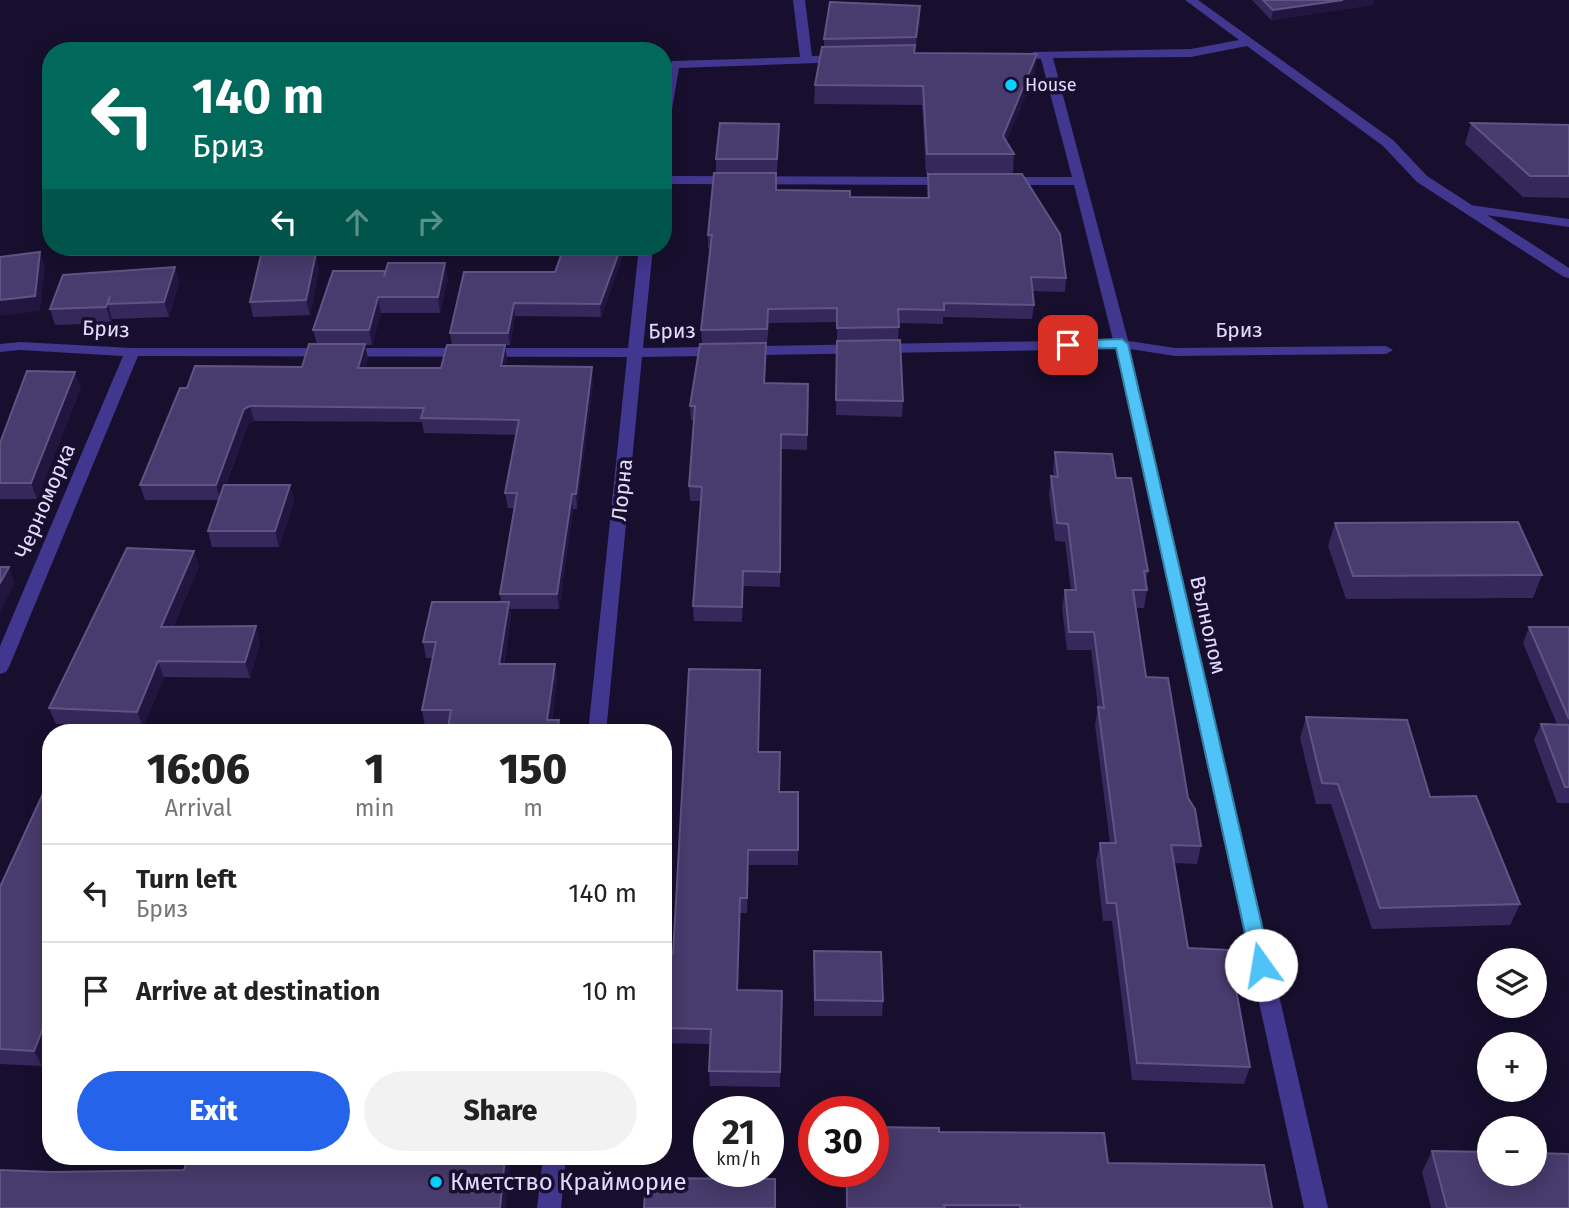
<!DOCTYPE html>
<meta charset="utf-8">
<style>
:root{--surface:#fff;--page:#f2f2f2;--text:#222;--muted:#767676;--line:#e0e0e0;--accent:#2563eb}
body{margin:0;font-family:"Fira Sans",sans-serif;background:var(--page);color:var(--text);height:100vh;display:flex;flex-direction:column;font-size:26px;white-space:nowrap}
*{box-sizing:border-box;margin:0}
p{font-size:23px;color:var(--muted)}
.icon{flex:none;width:38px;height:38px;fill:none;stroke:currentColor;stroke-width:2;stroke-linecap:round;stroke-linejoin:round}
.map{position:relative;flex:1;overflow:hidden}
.sheet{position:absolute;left:42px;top:724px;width:630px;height:441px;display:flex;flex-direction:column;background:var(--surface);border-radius:28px;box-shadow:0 4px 18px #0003}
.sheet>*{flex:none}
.banner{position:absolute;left:42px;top:42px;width:630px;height:214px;border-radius:28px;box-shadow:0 4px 18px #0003;background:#00695c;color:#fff;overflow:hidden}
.controls{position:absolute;left:1477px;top:948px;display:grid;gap:14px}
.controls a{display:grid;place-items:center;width:70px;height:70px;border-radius:50%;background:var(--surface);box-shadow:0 4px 18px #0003;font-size:35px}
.speed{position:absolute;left:693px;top:1096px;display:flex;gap:14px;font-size:35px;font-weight:700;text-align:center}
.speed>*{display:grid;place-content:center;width:91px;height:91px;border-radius:50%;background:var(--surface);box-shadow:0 4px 18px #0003;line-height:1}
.speed small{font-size:18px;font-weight:400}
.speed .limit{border:10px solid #d22;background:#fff;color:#111}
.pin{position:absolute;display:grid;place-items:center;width:60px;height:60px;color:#fff;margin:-30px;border-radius:14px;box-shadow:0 4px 10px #0006}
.me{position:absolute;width:77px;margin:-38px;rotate:347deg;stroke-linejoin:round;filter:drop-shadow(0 0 5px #0008)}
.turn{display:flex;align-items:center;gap:24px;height:147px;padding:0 35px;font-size:32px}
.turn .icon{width:91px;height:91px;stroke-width:2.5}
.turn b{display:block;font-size:49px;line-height:60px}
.lanes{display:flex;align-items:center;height:66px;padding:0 35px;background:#0003;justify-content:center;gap:35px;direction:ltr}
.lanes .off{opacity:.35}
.eta{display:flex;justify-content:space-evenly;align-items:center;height:119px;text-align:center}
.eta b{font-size:42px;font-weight:800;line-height:49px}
.primary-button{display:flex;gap:14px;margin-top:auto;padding:14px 35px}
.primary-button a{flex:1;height:80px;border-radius:42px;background:var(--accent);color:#fff;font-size:28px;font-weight:800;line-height:80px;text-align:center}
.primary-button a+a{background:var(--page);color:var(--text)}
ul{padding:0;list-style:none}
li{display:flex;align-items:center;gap:21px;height:98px;padding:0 35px;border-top:2px solid var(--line)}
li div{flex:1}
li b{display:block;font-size:26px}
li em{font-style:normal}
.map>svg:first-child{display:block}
</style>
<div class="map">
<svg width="1569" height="1208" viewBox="0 0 1569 1208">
<rect width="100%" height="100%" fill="#170f2d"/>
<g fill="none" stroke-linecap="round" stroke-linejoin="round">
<!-- service -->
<g fill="#42378f" fill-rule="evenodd">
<path d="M1470 205 1569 219V227L1465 212 1463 209Z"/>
<path d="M1122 340 1175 348 1386 346 1393 350 1386 354 1175 356 1117 347 1115 344Z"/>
</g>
<!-- minor -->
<g fill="#42378f" fill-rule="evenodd">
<path d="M793 0H805L812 56 841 55 845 56V62L679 68 669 127 663 131C663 111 657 76 672 61L800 57Z"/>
<path d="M1185 0H1198L1393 140 1427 176 1569 268V278L1564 277 1417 182 1383 146 1247 46 1191 57 1053 58 1129 344 1328 1208H1304L1116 349 642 357 606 733H588L627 357 138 356 9 667 6 672 0 674V646L123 356 20 350 0 352V344L20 342 132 348H628L639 247H653L643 348 1113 340 1074 185H1003L996 181 1003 177H1072L1041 59 1033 58V52L1191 49 1239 40Z"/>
<path d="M663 176 950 177 957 181 950 185 663 184Z"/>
<path d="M543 1157H566L561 1208H537Z"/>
</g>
</g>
<!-- wall -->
<g fill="#36285b">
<path d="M1252 0H1374L1373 5 1271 20Z"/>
<path d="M920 20 915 53 1035 73 1006 142 1014 154 1013 174 1066 278 1065 292 1032 291 1034 305 1032 319 943 317V324L899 323 898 340 903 401 902 417 836 415 837 322 769 323 767 343H766L765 383 808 384 807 450 781 449 780 587 743 586 742 622 694 621 693 606 701 501H690L689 486 694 421 691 420 690 406 702 344 701 330 710 249 708 248V235L716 173V159L779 138 776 190 850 197 927 198 928 174H926L922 105 814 104 815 85 824 47V39Z"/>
<path d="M1471 123 1569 125V198L1523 197 1465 144Z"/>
<path d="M626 247 601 317 515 316 510 345H505L507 359 506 366 593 381 577 509H573L559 609H510L511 618 504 664H555L557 680 552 720 448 726H425L422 710 433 658H426L423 642 501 602 500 594 514 508H508L505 493 516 435 424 433 422 422 254 421 248 424 226 485H290L294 501 279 547H212L208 531 219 500H145L140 485 187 388 302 367 317 344 313 330 333 271 448 279 440 313H381L372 345H365L368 359 365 368H441L452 345 450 333 555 272Z"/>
<path d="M175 267 179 282 169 317 112 319 111 323 55 325 50 309Z"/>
<path d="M319 268 310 315 253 317 250 302Z"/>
<path d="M81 387 37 499H0V443Z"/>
<path d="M1055 452 1116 478 1148 571 1146 581 1147 590 1144 608H1135L1146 677 1188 798 1201 846 1197 864 1174 863 1188 948 1250 1067 1244 1084 1132 1080 1112 921H1103L1096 861 1100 843H1110L1095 725 1098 707 1091 650H1067L1062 608 1065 590H1071L1065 542 1055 541 1049 494 1051 476H1054L1053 470Z"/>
<path d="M1335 523 1542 575 1533 598 1346 599 1328 546Z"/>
<path d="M199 566 173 627 260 642 250 678 164 677 143 727 56 724 49 708Z"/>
<path d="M1529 627H1569V803H1557L1534 740 1541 724H1557L1523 643Z"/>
<path d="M760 670 759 752 779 792H798V865H749L747 913H740L738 990 782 991 780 1087 710 1086 709 1071 710 1044 663 1043V954H673Z"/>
<path d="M1306 717 1430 797 1520 904 1510 925 1372 929 1331 804H1316L1300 738Z"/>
<path d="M51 790V1044L42 1066 0 1064V887Z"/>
<path d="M814 951 883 1001 882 1016H814Z"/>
<path d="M939 1132 1108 1163 1272 1208H846L845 1171H873Z"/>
<path d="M1432 1151 1569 1208H1431L1422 1172Z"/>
</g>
<!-- shaded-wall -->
<g fill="#221641">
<path d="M1343 0H1374L1373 5 1271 20 1273 10Z"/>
<path d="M920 6V20L916 51V37Z"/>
<path d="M1037 54 1035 73 1001 155 1003 136Z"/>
<path d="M621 247H626L601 317 600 304Z"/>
<path d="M40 252 45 267 40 311 0 316V300Z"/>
<path d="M316 253 319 268 310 315 306 300Z"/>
<path d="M445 263 448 279 440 313 438 297Z"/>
<path d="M175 267 179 282 169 317 164 302Z"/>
<path d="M378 297 381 313 372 345 369 330Z"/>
<path d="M514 303 515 316 510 345 508 333Z"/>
<path d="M108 304 112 319 111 323 106 307Z"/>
<path d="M766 343V358L764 397V383Z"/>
<path d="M365 344 368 359 361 382 358 368Z"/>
<path d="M505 345 507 359 503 381 501 366Z"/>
<path d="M592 367 593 381 577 509 576 494Z"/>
<path d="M75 372 81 387 37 499 31 483Z"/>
<path d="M250 406 254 421 248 424 220 500 216 485 244 409Z"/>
<path d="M290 485 294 501 279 547 275 531Z"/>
<path d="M572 494 573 509 559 609 557 594Z"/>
<path d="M194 551 199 566 166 642 161 627Z"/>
<path d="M9 567 15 583 0 612V583Z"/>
<path d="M509 602 511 618 501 680 499 664Z"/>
<path d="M256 626 260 642 250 678 245 662Z"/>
<path d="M158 661 164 677 143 727 137 712Z"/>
<path d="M555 664 557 680 550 733 547 720Z"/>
<path d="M559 720 560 733H557Z"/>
<path d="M748 850 749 865 747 913V898Z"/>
<path d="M740 898V913L737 1005V990Z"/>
<path d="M51 1008V1044L42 1066 34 1051Z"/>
<path d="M505 1157H511L506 1208H500Z"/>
</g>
<!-- building -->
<g fill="#483b6d" stroke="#605484" stroke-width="2">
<path d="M1263 0H1343L1273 10Z"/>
<path d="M830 2 920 6 916 37 824 39Z"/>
<path d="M915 45 914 53 1037 54 1003 136 1014 154H927L923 86 815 85 822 47Z"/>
<path d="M720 123 779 124 777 159H716Z"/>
<path d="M1471 123 1569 125V176H1530Z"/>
<path d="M714 173H776V190L850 191V197L929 198 928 174H1022L1060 234 1066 278 1031 277 1034 305 944 303V310L898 309 899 327 837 328V308L768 309 767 329 701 330 712 235H708Z"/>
<path d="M564 247H621L600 304 514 303 508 333H450L464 272H555Z"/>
<path d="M40 252 35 296 0 300V257Z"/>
<path d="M316 253 306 300 250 302 261 255Z"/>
<path d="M388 263H445L438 297H378L369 330H313L333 271H385L384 277Z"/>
<path d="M175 267 164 302 108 304 110 296 106 307 50 309 63 275Z"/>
<path d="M900 340 903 401 836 400 837 341Z"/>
<path d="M766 343 764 383 808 384 807 435 781 434 780 572 743 571 742 607 693 606 702 487 689 486 695 406H690L700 344Z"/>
<path d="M309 344H365L358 368H441L447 345H505L501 366 592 367 576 494H572L557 594H500L517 493H505L519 420 421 418 424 408 250 406 244 409 216 485H140L180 388H187L195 366 302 367Z"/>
<path d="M27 371 75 372 31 483H0V443Z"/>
<path d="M1055 452 1112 454 1116 478H1131L1148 571H1144L1147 590H1133L1146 677 1168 678 1188 798 1195 809 1201 846 1171 845 1188 948 1229 950 1250 1067 1137 1063 1116 903H1107L1100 843H1116L1098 707 1104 708 1094 632H1069L1065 590H1076L1068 524 1057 523 1051 476 1058 477Z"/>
<path d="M224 485H290L275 531H208Z"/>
<path d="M1518 522 1542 575 1353 576 1335 523Z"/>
<path d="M127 548 194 551 161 627 256 626 245 662 158 661 137 712 49 708Z"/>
<path d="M0 567H9L0 583Z"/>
<path d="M432 602H509L499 664H555L547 720H559L557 733H447L451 710H422L436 642H423Z"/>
<path d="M1529 627H1569V719Z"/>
<path d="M689 669 760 670 758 752H780L779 792H798V850H748L747 898H740L737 990 782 991 780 1072 709 1071 711 1029 663 1028V954H673Z"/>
<path d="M1306 717 1407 720 1430 797 1476 796 1520 904 1380 908 1338 784 1322 783Z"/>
<path d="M1541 724 1569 725V787H1565Z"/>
<path d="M45 789 51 790V1008L34 1051 0 1049V887Z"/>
<path d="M814 951 881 952 883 1001 815 1000Z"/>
<path d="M873 1127 939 1128V1132L1104 1133 1108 1163 1264 1165 1272 1208H1020V1205H944L945 1208H847V1171H873Z"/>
<path d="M1432 1151 1489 1152V1174H1535V1153L1569 1154V1208H1447Z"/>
<path d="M188 1157H505L500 1208H0V1170L52 1172 184 1170Z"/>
<path d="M646 1178 775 1179V1208H644Z"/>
</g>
<!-- route -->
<path fill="#4fc3f7" stroke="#337fa1" stroke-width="2" d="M1122 339 1128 344 1271 965 1268 970H1254L1252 965 1116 348 1068 349 1061 345 1068 341Z"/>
<!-- markers -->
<g fill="#07d1ff" stroke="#170f2d" stroke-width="2.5">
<circle cx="1011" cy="85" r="7"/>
<circle cx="436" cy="1182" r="7"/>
</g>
<g text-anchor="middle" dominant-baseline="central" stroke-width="7" stroke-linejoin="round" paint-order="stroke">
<!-- far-poi labels -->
<g font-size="18" fill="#e2dbff" stroke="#170f2d" text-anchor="start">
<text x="1025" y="85">House</text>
</g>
<!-- street labels -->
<g font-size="21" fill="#e2dbff" stroke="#170f2d">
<text transform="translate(106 329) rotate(3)">Бриз</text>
<text x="1239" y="330">Бриз</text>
<text transform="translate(672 331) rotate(-1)">Бриз</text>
<text transform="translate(622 490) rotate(-84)">Лорна</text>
<text transform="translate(45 501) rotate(-67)">Черноморка</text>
<text transform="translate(1208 625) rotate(77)">Вълнолом</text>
</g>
<!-- near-poi labels -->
<g font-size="24" fill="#e2dbff" stroke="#170f2d" text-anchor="start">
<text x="450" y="1182">Кметство Крайморие</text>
</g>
</g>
</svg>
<div class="controls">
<a><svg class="icon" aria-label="layers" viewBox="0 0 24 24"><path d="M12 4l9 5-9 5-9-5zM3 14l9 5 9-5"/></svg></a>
<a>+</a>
<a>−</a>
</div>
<div class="speed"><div>21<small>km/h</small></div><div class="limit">30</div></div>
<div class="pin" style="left:1068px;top:345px;background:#d93025"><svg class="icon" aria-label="arrive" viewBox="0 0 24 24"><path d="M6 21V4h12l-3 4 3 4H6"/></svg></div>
<svg class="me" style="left:1261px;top:965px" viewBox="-20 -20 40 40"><circle r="19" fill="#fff"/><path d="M0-13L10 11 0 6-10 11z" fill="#4fc3f7"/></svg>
<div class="banner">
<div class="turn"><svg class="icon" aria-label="left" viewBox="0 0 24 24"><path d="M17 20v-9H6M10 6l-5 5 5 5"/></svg><div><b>140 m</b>Бриз</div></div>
<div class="lanes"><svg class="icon" aria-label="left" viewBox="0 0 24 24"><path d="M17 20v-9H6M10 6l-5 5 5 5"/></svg><svg class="icon off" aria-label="ahead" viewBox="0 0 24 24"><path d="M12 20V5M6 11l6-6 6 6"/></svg><svg class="icon off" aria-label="right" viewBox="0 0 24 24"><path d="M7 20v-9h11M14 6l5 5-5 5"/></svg></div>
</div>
<section class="sheet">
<div class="eta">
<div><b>16:06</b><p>Arrival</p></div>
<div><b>1</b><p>min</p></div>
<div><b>150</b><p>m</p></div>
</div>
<ul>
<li><svg class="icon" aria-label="left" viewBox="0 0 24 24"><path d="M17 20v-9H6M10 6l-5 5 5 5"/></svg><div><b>Turn left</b><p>Бриз</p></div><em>140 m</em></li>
<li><svg class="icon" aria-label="arrive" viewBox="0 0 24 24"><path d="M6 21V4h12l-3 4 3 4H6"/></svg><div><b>Arrive at destination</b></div><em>10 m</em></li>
</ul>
<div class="primary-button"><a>Exit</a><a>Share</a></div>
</section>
</div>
